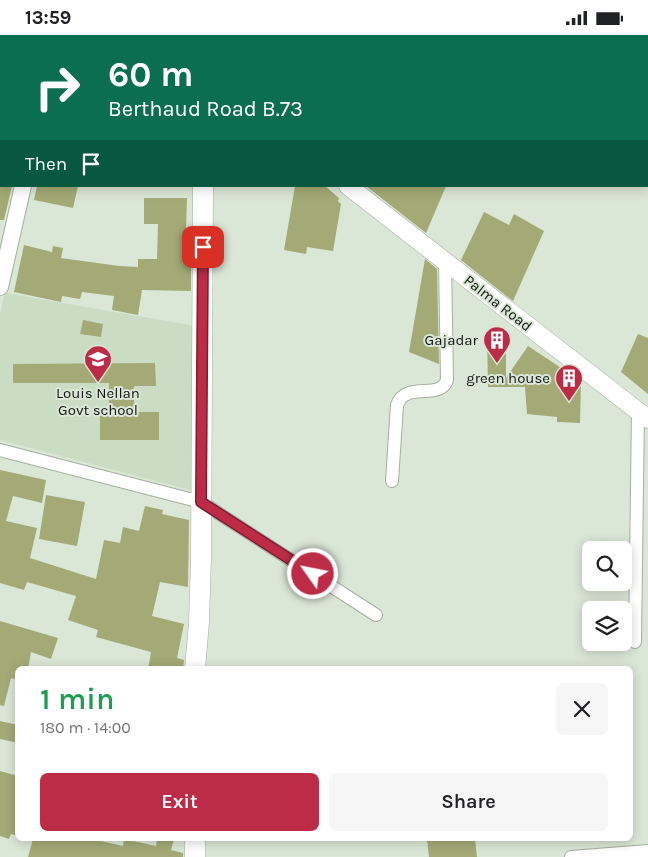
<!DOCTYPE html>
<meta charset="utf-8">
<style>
:root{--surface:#fff;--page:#f6f6f6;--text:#202124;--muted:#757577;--accent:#bd2c46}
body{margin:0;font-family:Karla,sans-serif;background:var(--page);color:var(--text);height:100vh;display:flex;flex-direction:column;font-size:19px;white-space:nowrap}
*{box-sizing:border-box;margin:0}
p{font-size:16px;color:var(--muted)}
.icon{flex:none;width:28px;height:28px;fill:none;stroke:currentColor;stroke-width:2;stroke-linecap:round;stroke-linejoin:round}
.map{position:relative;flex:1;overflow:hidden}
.panel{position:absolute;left:15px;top:631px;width:618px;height:175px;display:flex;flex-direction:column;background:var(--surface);border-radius:8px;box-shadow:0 2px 12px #0003}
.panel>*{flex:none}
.guide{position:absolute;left:0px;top:0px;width:649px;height:152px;box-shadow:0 2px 12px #0003;background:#0b6e4f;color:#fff;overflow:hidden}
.tools{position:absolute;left:582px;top:506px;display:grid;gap:10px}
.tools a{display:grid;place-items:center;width:50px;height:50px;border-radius:8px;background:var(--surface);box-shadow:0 2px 12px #0003;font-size:25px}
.pin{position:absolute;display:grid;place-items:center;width:42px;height:42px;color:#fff;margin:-21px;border-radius:10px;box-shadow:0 2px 8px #0006}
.me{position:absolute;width:55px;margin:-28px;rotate:303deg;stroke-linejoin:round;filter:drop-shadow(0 0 4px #0008)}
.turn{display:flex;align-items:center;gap:18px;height:105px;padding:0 25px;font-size:22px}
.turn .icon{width:65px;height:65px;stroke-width:2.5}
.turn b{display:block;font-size:35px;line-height:42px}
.then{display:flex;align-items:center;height:48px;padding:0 25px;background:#0003;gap:10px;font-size:19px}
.round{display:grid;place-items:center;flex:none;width:52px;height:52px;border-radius:8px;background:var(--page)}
.head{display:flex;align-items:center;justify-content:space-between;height:85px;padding:0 25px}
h1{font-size:30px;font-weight:600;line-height:38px;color:#1e9e55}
.button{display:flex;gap:10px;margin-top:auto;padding:10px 25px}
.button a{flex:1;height:58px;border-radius:8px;background:var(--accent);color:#fff;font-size:20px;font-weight:600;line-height:58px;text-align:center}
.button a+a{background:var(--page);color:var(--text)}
.status{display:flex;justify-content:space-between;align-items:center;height:35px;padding:0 25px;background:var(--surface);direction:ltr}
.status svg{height:14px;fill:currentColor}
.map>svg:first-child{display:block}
</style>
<div class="status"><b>13:59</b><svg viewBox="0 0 49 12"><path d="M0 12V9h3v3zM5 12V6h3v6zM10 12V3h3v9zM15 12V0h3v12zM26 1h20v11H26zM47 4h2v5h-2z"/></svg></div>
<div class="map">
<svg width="648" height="822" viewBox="0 0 648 822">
<rect width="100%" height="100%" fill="#dae6d6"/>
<!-- built -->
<path fill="#cbdcc5" d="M5 258 196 291 194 456 0 405V279Z"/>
<!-- building -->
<g fill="#a4aa76">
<path d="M0 151H12L4 185H0Z"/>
<path d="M37 151H78L73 173 34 165Z"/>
<path d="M295 151H325L339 163 338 166 341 169 333 216 307 212 306 219 284 215Z"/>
<path d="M366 151H446L426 198Z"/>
<path d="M144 163H187L185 226H191V256L142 255 138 280 112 275 114 261 82 257 80 264 62 261 61 267 14 257 24 210 52 217 53 211 63 213 61 223 119 231 138 232V224H157L158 189H144Z"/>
<path d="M484 177 509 190 514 179 544 196 513 266 461 225Z"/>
<path d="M425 224 437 234 439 329 409 317Z"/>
<path d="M83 285 103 289 101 302 80 299Z"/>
<path d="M497 298 506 307V343L528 311 581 346 580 388 557 387V382L527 379 525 352H488L487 299Z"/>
<path d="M638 299 648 303V359L621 337Z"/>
<path d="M155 328 156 351H134V377H159V405H100V381H109V348H13V329Z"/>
<path d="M0 435 46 445 42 468 13 461 6 486 37 493 30 523 96 544 104 505 120 508 123 492 139 496 145 471 163 475 162 479 189 485 188 552 160 547 152 581 184 589 177 623 184 625 183 634H148L151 617 96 602 98 595 68 585 76 561 27 547 24 555 0 548Z"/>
<path d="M46 460 85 467 77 511 39 504Z"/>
<path d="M0 586 58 603 51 624 31 617 28 634H18V645L11 643 4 671 0 670Z"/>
<path d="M0 686 18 690V708L0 704Z"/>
<path d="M0 736 18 741V801L11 799 9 804 0 801Z"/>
<path d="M33 804H92L123 811 124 804 156 811 157 804H174L171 815 183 818V822H28Z"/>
<path d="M427 804H475L477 822H429Z"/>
</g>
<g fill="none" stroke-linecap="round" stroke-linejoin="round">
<!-- minor casing -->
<g stroke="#a4af9f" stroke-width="14">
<g id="minor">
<path d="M56 1 57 0"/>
<path d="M0 415 201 467 376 580"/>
<path d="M392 446 397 370C406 345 440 366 447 345L445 227"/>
<path d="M635 607 638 375"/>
<path d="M571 822 648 816"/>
</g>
</g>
<!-- tertiary casing -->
<g stroke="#a4af9f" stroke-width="18">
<path id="tertiary" d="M0 252 23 151"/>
</g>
<!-- secondary casing -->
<g stroke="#a4af9f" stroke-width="19">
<path id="secondary" d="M348 151 648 384"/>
</g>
<!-- primary casing -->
<g stroke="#a4af9f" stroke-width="21">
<g id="primary">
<path d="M34 0 39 1"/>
<path d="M223 1 225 0"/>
<path d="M195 634 199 587 201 524 203 151"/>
<path d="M195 804V822"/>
</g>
</g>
<!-- minor -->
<use href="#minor" stroke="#fff" stroke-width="12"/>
<!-- tertiary -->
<use href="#tertiary" stroke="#fff" stroke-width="16"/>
<!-- secondary -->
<use href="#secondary" stroke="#fff" stroke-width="18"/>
<!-- primary -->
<use href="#primary" stroke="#fff" stroke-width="20"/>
</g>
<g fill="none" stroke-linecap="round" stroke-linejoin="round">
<!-- route casing -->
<g stroke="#7b1d2e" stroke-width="12">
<path id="route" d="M203 212 201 467 313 539"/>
</g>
<!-- route -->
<use href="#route" stroke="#bd2c46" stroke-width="9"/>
</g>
<!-- icons -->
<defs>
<g id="building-pin" transform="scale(1.4375)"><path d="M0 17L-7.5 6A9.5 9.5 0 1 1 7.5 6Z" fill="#bd2c46" stroke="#dae6d6"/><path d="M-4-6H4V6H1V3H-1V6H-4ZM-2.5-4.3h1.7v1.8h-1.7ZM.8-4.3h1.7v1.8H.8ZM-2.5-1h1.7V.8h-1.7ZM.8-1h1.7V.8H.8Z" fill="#fff"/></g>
<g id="school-pin" transform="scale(1.4375)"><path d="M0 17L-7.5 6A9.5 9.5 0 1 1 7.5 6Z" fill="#bd2c46" stroke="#dae6d6"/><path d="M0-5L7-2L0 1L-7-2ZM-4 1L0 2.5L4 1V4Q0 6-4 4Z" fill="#fff"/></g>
</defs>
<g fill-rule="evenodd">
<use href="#building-pin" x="497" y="305"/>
<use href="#school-pin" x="98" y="324"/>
<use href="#building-pin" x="569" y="343"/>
</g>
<g text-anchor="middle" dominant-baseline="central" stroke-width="4" stroke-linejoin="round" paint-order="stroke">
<!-- street labels -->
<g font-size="15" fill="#121611" stroke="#dae6d6">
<text transform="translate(498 268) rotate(38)">Palma Road</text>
</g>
<!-- poi labels -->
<g font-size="15" fill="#121611" stroke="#dae6d6" text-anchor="end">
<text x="478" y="305">Gajadar</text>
<text x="550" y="343">green house</text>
<text x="98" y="358" text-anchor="middle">Louis Nellan<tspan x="98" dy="17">Govt school</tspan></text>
</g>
</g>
</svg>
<div class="tools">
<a><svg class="icon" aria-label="search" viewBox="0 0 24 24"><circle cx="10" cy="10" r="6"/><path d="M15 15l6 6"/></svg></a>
<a><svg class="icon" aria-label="layers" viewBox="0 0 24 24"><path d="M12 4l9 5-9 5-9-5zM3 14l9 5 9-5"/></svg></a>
</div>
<div class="pin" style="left:203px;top:212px;background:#d93025"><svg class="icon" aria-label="arrive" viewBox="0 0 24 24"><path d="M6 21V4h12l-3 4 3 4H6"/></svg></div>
<svg class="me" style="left:313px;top:539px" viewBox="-20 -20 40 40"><circle r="17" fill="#bd2c46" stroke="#fff" stroke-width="3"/><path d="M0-11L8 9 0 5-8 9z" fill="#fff"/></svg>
<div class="guide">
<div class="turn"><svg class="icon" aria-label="right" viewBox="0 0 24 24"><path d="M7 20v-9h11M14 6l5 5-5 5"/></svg><div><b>60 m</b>Berthaud Road B.73</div></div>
<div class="then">Then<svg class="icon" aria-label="arrive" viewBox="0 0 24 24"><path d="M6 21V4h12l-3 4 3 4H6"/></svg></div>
</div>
<section class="panel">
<div class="head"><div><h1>1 min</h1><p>180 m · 14:00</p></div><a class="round"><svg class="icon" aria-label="close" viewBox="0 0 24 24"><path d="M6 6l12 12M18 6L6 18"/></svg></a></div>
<div class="button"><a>Exit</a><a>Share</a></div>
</section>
</div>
